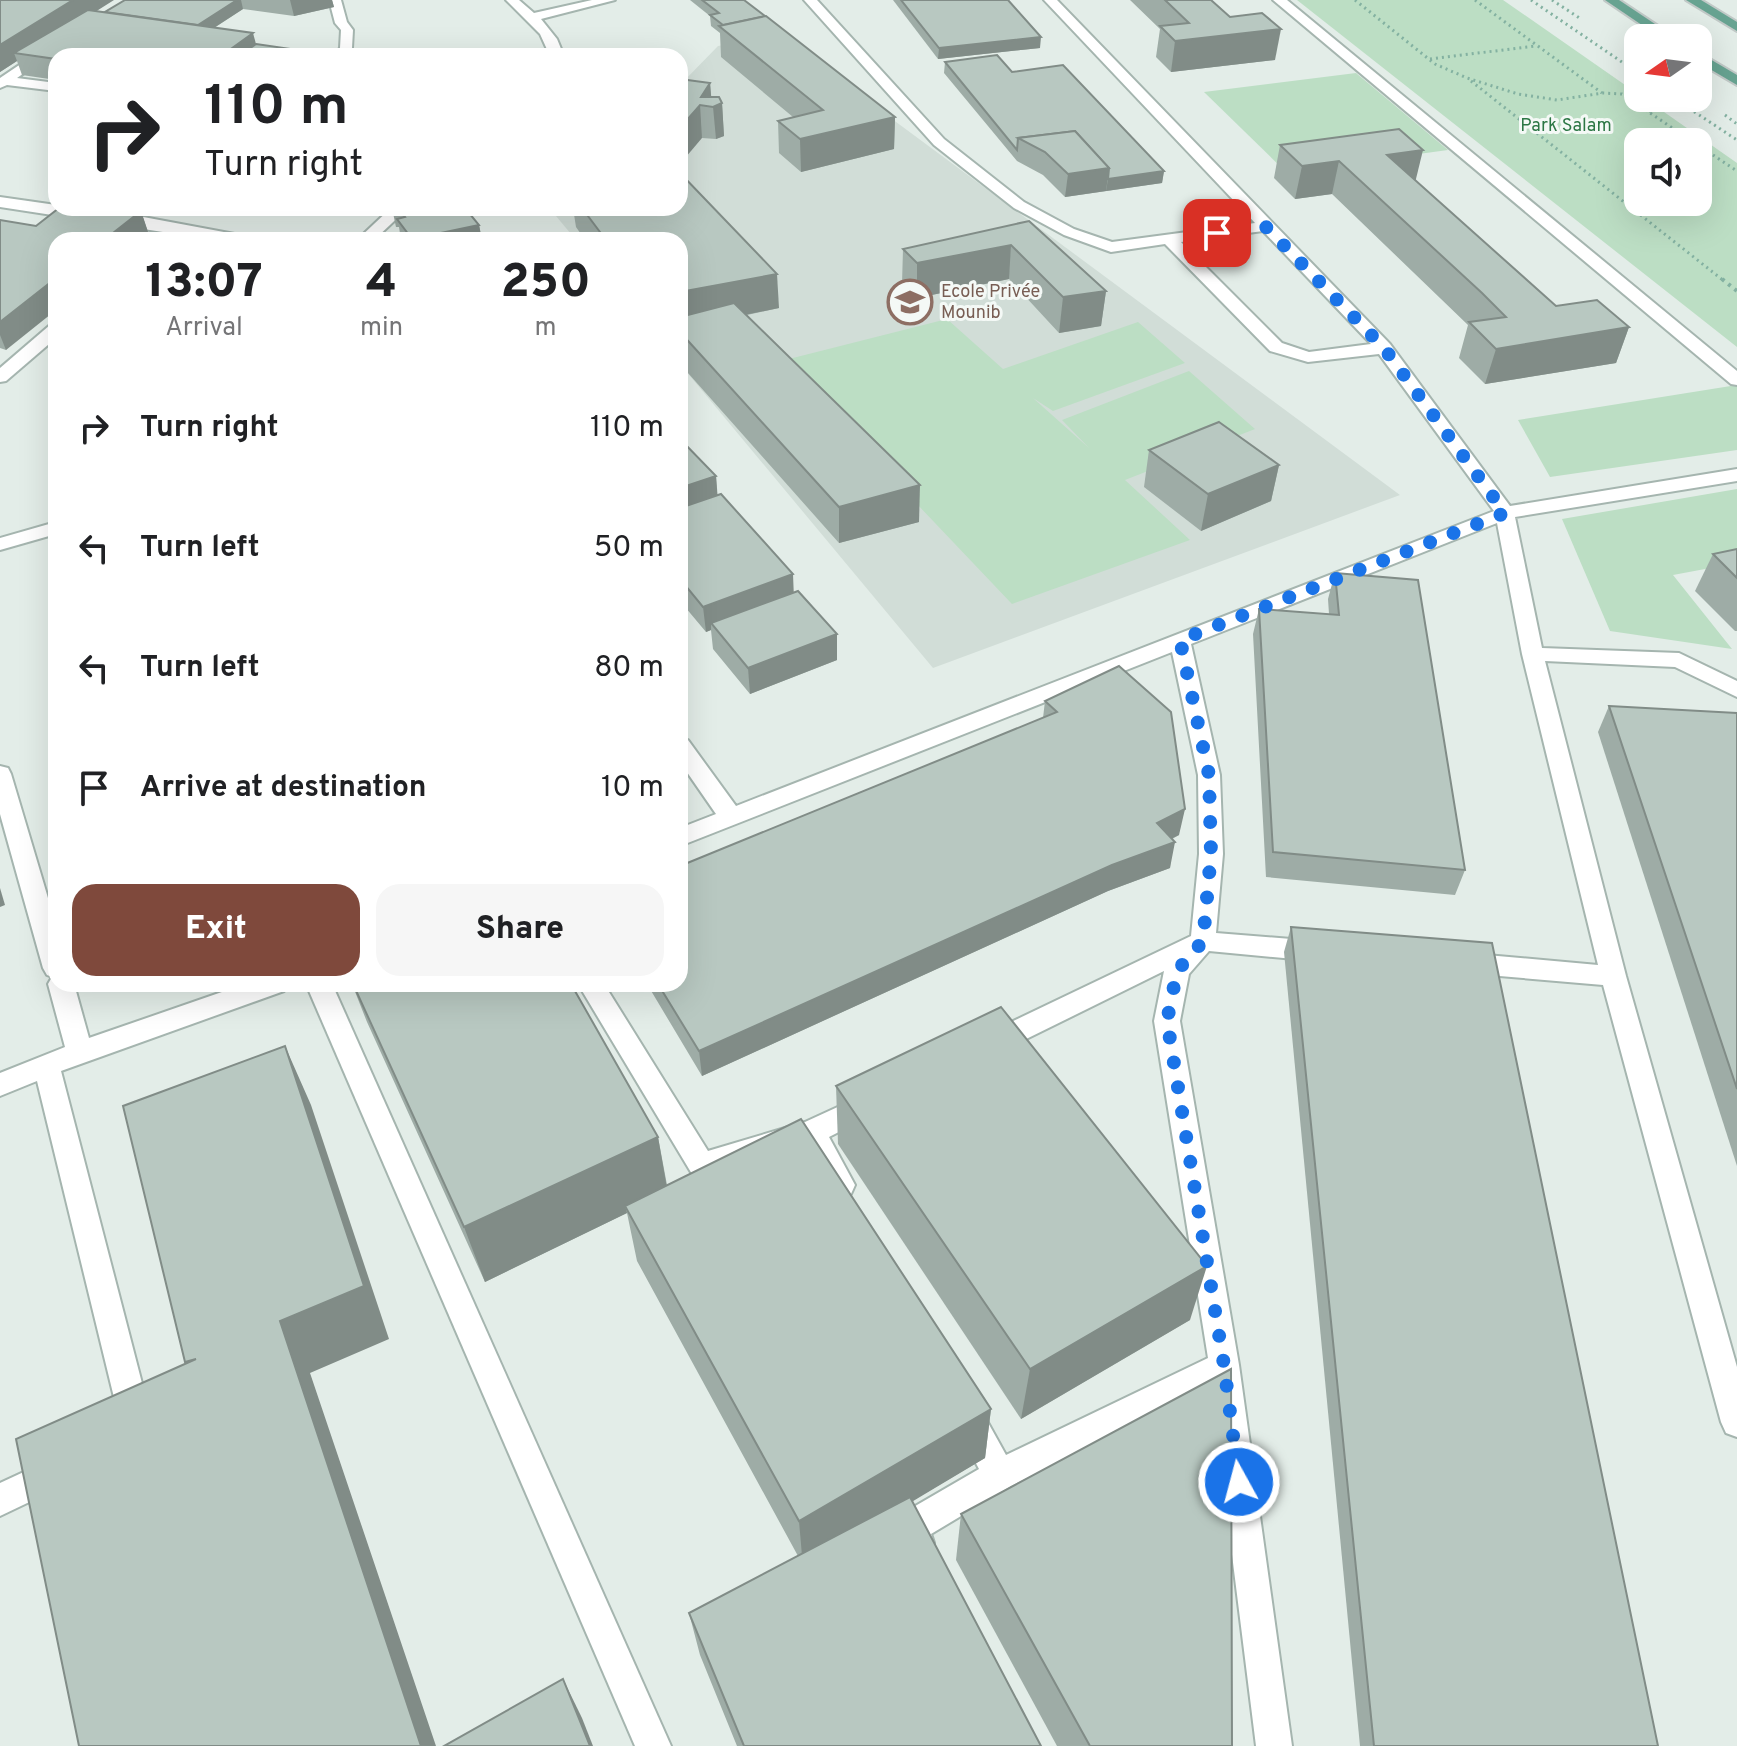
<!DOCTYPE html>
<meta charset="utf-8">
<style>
:root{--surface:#fff;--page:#f6f6f6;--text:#202124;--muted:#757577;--accent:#7f493c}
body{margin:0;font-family:Overpass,sans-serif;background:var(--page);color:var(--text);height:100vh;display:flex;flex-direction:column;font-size:30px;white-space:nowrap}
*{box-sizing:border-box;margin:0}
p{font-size:26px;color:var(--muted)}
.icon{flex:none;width:44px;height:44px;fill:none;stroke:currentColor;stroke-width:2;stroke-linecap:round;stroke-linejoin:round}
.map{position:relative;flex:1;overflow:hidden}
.side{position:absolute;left:48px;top:232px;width:640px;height:760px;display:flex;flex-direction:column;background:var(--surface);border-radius:24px;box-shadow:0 8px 32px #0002}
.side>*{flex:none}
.guide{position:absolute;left:48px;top:48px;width:640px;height:168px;border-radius:24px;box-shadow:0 8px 32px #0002;background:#fff;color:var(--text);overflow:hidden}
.needle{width:52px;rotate:256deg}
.buttons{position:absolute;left:1624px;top:24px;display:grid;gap:16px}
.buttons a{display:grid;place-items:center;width:88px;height:88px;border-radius:16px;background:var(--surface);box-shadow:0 8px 32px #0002;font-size:40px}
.pin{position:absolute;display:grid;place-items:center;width:68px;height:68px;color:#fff;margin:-34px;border-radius:16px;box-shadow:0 4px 12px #0006}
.me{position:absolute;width:88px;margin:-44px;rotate:353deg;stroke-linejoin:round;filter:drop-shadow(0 0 6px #0008)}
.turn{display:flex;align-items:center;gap:28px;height:168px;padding:0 24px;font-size:36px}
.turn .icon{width:104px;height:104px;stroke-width:2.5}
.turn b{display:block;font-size:56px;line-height:68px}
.eta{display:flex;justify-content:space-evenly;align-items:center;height:136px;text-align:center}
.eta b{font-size:48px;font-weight:800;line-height:56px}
.button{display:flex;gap:16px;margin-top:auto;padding:16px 24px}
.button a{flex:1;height:92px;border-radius:24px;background:var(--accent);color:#fff;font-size:32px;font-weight:800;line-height:92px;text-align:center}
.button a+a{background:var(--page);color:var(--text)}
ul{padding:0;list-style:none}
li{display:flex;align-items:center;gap:24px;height:120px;padding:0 24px}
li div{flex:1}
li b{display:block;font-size:30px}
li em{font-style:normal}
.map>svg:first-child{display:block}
</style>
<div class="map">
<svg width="1737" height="1746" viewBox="0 0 1737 1746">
<rect width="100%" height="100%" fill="#e3ede8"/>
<!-- built -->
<path fill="#d1ddd7" d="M780 36 1400 495 933 668 680 364V240H576L556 216 563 208H680V85L718 46Z"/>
<!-- green -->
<g fill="#bcdec4" fill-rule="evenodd">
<path d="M1297 0H1503L1638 94V98H1644L1737 163V347ZM1698 142V202H1638V142Z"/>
<path d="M1356 73 1448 150 1286 172 1204 92Z"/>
<path d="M947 319 1003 369 1138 322 1185 363 1053 411 1033 398 1089 448 1062 420 1189 371 1255 429 1125 480 1190 540 1012 604 781 361Z"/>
<path d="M1737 385V450L1550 477 1518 420Z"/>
<path d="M1737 489V563L1673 575 1732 649 1610 631 1562 519Z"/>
</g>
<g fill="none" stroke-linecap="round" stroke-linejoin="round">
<!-- minor casing -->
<g stroke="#a5b5af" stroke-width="4">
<g id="minor">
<path d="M329 0H341L347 22 353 30 352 48 347 56H333L340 48 341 30 335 23Z"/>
<path d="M506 0H519L534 13 592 0H615L541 19 557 39 564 56H550L540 34Z"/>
<path d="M804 0H817L944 139 1024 202 1074 229 1112 242 1255 223 1044 0H1057L1390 344 1510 506 1737 469V481L1515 517 1542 648 1679 653 1737 681V697L1675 667 1545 661 1626 976 1737 1367V1437L1726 1433 1721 1422 1603 985 1464 973 1455 970 1451 963 1455 956 1464 953 1598 965 1522 654 1497 523 1191 644 1220 775 1223 854 1216 933 1316 941 1325 944 1329 951 1325 958 1316 961 1209 951 1189 974 1180 1021 1239 1365 1292 1746H1256L1211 1387 1011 1486 931 1534 934 1543 930 1555 918 1559 906 1555 894 1528 898 1516 979 1469 954 1421 959 1410 970 1406 981 1410 1006 1455 1208 1358 1154 1021 1164 971 1002 1051 993 1054 984 1051 980 1043 984 1035 1191 936 1199 854 1198 775 1172 652 680 846V828L716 814 680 762V737L688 740 736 806 1494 511 1379 354 1308 362 1270 351 1165 244 1111 252 1064 235 1014 208 934 145ZM1263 231 1371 344 1309 352 1282 343 1181 242Z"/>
<path d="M1273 0H1287L1737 371V385L1731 384Z"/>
<path d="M43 49 54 52 17 78 56 83V91L7 85 0 88V78Z"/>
<path d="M0 197 56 205V208L138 216 240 235 248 240H215L0 207Z"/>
<path d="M391 208H408L374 240H357Z"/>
<path d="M56 324V338L6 381 0 382V368L50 325Z"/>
<path d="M56 522V534L0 550V538Z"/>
<path d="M0 766 8 768 11 774 56 925V984H74L89 1038 245 984H288L284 991 61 1071 151 1418 146 1429 135 1433 124 1429 119 1418 37 1081 0 1096V1073L65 1047 48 984 52 977 47 975 43 968 0 814Z"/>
<path d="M306 984H332L671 1746H635Z"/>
<path d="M578 984H604L708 1151 805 1122 866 1094 876 1097 880 1105 876 1113 829 1137 855 1185 851 1194 841 1197 831 1194 805 1146 702 1177 692 1174Z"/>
<path d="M56 1457 67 1462 72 1473 67 1484 0 1516V1483Z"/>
</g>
</g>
<!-- major casing -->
<g stroke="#c1c9c7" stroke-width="4">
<g id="major">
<path d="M1605 0H1619L1676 38H1661Z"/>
<path d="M1686 0H1701L1737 22V31Z"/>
<path d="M1698 52 1737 75V85L1698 62Z"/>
</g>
</g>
<!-- path-far1 -->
<g stroke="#83b1a1" stroke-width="3" stroke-dasharray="2 4" stroke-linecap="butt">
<path d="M1355 0 1435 64 1467 78 1518 94 1557 100 1603 93 1622 94 1693 142"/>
<path d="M1475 0 1602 93"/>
<path d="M1531 0 1638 73"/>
<path d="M1552 0 1581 19"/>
<path d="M1430 59 1535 46"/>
<path d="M1471 81 1724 281"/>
<path d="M1649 112 1663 99H1675L1737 140"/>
<path d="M1725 115 1737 124"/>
<path d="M1698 145 1737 171"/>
</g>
<!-- path -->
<path stroke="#83b1a1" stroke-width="4" stroke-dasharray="3 5" stroke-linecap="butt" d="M1722 279 1737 291"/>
<!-- minor -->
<use href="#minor" fill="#fff" fill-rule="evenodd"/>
<!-- major -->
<use href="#major" fill="#67a391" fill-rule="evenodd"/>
</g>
<!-- wall -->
<g fill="#9eaca6">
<path d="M0 0 105 12 125 0H332L334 7 294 16 243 9 214 28 256 44 298 50 299 56H56V80L22 75 17 61 0 72Z"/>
<path d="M690 0H744L895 117 894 149 801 172 779 153 778 121 793 117 721 57 720 33 711 26 710 16Z"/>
<path d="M893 0H1008L1040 48 938 59Z"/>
<path d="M1130 0H1211L1275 60 1171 72 1156 57 1160 29Z"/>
<path d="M945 62 1012 72 1164 171 1162 183 1065 197 1043 175 1017 161 944 73Z"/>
<path d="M680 79 710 83 711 97 722 103 724 136 716 139 702 138Z"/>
<path d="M1280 145 1416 181 1556 306 1629 327 1616 363 1485 384 1459 358 1468 325 1332 194 1295 199 1274 178Z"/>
<path d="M392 208H465L479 225 482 240H401L399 227H396Z"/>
<path d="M573 208H680L779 308 747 315 919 522 839 543 680 364V240H585L576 227Z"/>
<path d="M141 211 149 235 142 240H56L6 350 0 348V220L36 226Z"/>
<path d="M1029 221 1106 291 1101 326 1059 333 1009 279 917 298 902 284 903 249Z"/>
<path d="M680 439 716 476 717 495 794 593 837 634V660L750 694 713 649 711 630 706 632 680 601Z"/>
<path d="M1149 450 1279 465 1271 501 1201 531 1144 487Z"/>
<path d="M1737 549V631H1735L1695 591 1713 554Z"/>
<path d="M1335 573 1465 870 1455 895 1266 877 1253 634 1259 609 1329 614 1328 599Z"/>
<path d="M1045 701 1179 835 1172 839 1170 868 1108 891 702 1076 647 984H680L1043 718Z"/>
<path d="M1609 706 1737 713V1166L1598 732Z"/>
<path d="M1291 927 1658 1746H1360L1284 952Z"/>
<path d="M352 984H571L658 1137 667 1185 991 1409 985 1458 912 1501 1041 1746H737L700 1655 689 1613 798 1556 637 1261 627 1213 485 1282 367 1022Z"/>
<path d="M836 1086 1190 1320 1021 1419 838 1144Z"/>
<path d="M961 1514 1232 1746H1057L956 1560Z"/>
</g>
<!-- shaded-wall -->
<g fill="#818c87">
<path d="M73 0H114L27 55 14 53 17 61 0 72V45Z"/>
<path d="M237 0H241L243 9 189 44 185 33Z"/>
<path d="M290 0H332L334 7 294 16Z"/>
<path d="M1281 29 1275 60 1171 72 1175 41Z"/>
<path d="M253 33 259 55 257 56H221Z"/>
<path d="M1041 37 1040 48 938 59 939 48Z"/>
<path d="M298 50 299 56H289Z"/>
<path d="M710 83 712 106 701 97Z"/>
<path d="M722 103 724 136 716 139 713 107Z"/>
<path d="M700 105 702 138 680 164V128Z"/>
<path d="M895 117 894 149 801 172 800 139Z"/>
<path d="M1423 150 1415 183 1387 155Z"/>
<path d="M1339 161 1332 194 1295 199 1302 166Z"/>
<path d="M1109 168 1106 191 1065 197 1068 174Z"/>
<path d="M1164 171 1162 183 1106 191 1108 179Z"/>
<path d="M141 211 149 235 142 240H104Z"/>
<path d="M479 225 482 240H412V239Z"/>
<path d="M1011 245 1009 279 917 298V263Z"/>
<path d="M777 274 779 308 680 328V292Z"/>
<path d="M56 278V310L6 350 0 335V322Z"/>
<path d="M1106 291 1101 326 1059 333 1063 297Z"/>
<path d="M1629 327 1616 363 1485 384 1496 349Z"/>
<path d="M1279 465 1271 501 1201 531 1208 494Z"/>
<path d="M716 476 718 501 680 514V488Z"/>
<path d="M920 485 919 522 839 543V507Z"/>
<path d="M793 574 794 599 711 623V630L706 632 703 607Z"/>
<path d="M837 634V660L750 694 748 668Z"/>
<path d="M1185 809 1179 835 1152 848 1157 823Z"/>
<path d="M1175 842 1170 868 1108 891 702 1076 699 1051 1112 865Z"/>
<path d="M0 888 5 905 0 907Z"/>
<path d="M285 1046 311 1105 389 1339 310 1373 436 1746H421L280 1321Z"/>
<path d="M658 1137 668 1194 625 1206 627 1213 485 1282 464 1227Z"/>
<path d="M1207 1266 1190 1320 1021 1419 1030 1369Z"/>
<path d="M991 1409 985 1458 803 1567 799 1521Z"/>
<path d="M563 1679 582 1718 593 1746H590Z"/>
</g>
<!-- building -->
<g fill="#b8c8c1" stroke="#818c87" stroke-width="2">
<path d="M0 0H73L0 45Z"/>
<path d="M125 0H237L198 25 105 12Z"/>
<path d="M702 0H744L765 16 723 25 710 15 719 13Z"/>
<path d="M901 0H1008L1041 37 939 48Z"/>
<path d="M1165 0H1211L1230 17 1262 13 1281 29 1175 41 1160 26 1189 23Z"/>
<path d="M88 10 253 33 221 56H56V59L14 53Z"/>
<path d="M766 16 895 117 800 139 778 121 823 110 719 26Z"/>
<path d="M256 44 298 50 289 56H239Z"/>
<path d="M997 55 1012 72 1063 65 1164 171 1108 179 1109 168 1075 131 1018 138 1017 150 945 62Z"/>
<path d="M680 79 710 83 701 97H719L722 103 713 107 700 105 680 128Z"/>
<path d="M1399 129 1423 150 1387 155 1556 306 1597 300 1629 327 1496 349 1469 322 1506 317 1482 293 1339 161 1302 166 1280 145Z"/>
<path d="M1075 131 1109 168 1068 174 1045 152 1018 138Z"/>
<path d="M680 173 777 274 680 292V240H606L582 208H680Z"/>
<path d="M59 208H119L141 211 104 240H56V278L0 322V220L36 226Z"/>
<path d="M398 208H465L479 225 412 239 397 219 405 217Z"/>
<path d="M1029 221 1106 291 1063 297 1011 245 917 263 903 249Z"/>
<path d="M734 303 920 485 839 507 680 332V317Z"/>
<path d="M1219 422 1279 465 1208 494 1149 450Z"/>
<path d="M680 439 716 476 680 488Z"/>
<path d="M721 494 793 574 703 607 680 579V508Z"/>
<path d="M1737 549V578L1713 554Z"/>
<path d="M1335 573 1418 580 1465 870 1273 852 1259 609 1339 615Z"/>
<path d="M798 591 837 634 748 668 711 623Z"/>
<path d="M1119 666 1171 712 1185 809 1157 823 1175 842 1112 865 699 1051 658 984H680V866L1057 712 1045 701Z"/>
<path d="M1609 706 1737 713V1089Z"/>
<path d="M1291 927 1492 943 1658 1746H1374Z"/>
<path d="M353 984H571L658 1137 464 1227Z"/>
<path d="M1001 1007 1207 1266 1030 1369 836 1086Z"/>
<path d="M285 1046 364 1286 280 1321 421 1746H79L16 1439 196 1359 185 1362 123 1106Z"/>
<path d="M801 1119 991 1409 799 1521 625 1206Z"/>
<path d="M1231 1369 1232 1746H1090L961 1514Z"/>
<path d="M910 1497 1041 1746H744L689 1613Z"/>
<path d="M563 1679 590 1746H444Z"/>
</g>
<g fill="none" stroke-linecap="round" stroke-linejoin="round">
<!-- route -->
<path stroke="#1a73e8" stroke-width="14" stroke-dasharray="0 25.2" d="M1217 233 1265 226 1384 348 1505 513 1180 640 1209 775 1211 854 1203 941 1177 971 1167 1021 1224 1365 1239 1482"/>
</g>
<!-- icons -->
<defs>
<g id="school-ring" transform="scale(2.3)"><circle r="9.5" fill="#f4f9f6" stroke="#8d6e63" stroke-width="1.5"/><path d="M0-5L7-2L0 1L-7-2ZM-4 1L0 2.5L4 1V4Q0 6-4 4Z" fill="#8d6e63"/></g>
</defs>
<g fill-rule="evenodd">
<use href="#school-ring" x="910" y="302"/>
</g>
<g text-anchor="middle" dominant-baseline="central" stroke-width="6" stroke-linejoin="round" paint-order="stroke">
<!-- far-park labels -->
<g font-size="18" fill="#2c7745" stroke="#f4f9f6">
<text x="1566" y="126">Park Salam</text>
</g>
<!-- far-education labels -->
<g font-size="18" fill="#785e54" stroke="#f4f9f6" text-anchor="start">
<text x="941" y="292">Ecole Privée<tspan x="941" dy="21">Mounib</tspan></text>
</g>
</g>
</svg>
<div class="buttons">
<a><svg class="needle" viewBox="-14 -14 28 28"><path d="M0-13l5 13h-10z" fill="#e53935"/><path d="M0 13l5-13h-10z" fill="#757577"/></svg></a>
<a><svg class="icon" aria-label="sound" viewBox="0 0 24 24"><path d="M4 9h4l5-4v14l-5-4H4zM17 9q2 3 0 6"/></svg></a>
</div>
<div class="pin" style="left:1217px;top:233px;background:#d93025"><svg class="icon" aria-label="arrive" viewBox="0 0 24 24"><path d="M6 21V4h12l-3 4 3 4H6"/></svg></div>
<svg class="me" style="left:1239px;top:1482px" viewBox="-20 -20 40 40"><circle r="17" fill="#1a73e8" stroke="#fff" stroke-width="3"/><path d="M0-11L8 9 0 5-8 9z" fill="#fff"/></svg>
<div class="guide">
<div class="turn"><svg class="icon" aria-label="right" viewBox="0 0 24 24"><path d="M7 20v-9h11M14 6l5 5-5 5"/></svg><div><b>110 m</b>Turn right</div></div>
</div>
<section class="side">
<div class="eta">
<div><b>13:07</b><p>Arrival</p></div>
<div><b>4</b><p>min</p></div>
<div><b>250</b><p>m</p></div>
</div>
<ul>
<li><svg class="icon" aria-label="right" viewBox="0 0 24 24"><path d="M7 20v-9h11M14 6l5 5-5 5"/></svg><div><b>Turn right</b></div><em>110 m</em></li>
<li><svg class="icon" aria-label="left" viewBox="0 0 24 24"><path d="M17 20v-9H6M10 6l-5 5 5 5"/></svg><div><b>Turn left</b></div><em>50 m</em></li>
<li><svg class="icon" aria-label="left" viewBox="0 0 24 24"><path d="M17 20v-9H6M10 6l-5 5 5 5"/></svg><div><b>Turn left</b></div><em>80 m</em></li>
<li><svg class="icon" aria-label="arrive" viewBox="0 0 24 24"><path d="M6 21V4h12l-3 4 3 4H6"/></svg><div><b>Arrive at destination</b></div><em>10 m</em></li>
</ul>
<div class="button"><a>Exit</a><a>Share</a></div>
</section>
</div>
